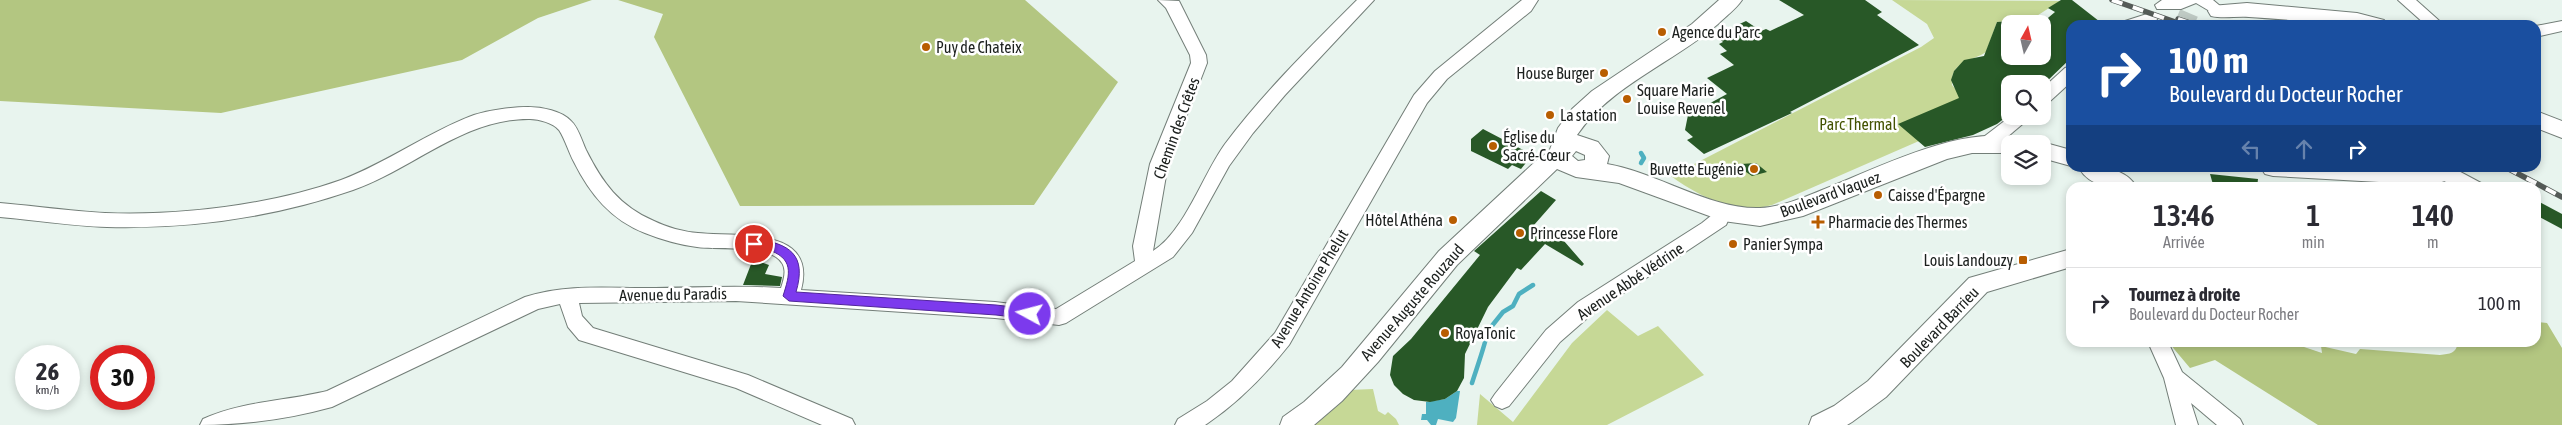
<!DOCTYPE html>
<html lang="fr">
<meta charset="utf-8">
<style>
:root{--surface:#fff;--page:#f7f7f7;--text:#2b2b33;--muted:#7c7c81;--line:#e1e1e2}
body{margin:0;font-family:"Asap Condensed",sans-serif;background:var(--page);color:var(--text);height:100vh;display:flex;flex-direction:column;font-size:19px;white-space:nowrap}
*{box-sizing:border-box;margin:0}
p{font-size:16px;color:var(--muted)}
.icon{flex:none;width:28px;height:28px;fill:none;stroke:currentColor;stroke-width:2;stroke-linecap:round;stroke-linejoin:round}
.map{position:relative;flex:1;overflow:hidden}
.sheet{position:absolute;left:2066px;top:182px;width:475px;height:165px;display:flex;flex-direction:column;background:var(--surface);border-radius:15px;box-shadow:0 2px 8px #0003}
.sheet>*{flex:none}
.guide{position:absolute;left:2066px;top:20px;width:475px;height:152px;border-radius:15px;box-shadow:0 2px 8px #0003;background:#1a4fa0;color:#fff;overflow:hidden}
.needle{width:32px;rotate:8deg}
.controls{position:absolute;left:2001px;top:15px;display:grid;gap:10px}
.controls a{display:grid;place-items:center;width:50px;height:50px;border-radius:10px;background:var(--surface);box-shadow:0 2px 8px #0003;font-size:25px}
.speed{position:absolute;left:15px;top:345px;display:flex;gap:10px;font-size:25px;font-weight:700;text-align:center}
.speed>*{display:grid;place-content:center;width:65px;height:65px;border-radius:50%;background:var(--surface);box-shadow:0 2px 8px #0003;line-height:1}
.speed small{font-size:12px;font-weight:400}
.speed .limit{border:8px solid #d22;background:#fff;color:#111}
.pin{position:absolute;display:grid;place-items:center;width:42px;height:42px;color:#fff;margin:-21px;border:2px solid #fff;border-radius:50%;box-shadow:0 1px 5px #0007}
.me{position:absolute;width:55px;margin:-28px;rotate:277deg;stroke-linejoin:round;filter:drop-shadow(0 0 4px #0008)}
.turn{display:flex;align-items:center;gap:18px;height:105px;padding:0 20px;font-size:22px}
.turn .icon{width:65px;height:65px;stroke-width:2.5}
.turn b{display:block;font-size:35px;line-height:42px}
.lanes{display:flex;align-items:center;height:48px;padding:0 20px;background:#0003;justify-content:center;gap:25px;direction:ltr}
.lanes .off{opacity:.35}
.eta{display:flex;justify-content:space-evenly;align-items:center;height:85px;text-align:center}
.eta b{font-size:30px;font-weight:600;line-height:35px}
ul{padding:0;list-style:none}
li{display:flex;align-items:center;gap:15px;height:70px;padding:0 20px;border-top:1px solid var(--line)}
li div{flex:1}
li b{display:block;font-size:19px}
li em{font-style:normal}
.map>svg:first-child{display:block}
</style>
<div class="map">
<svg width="2562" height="425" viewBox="0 0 2562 425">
<rect width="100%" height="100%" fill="#e8f4ee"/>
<!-- green -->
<g fill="#c6d896">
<path d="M1892 0 2060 1 2024 24 2013 21 1997 22 1986 52C1971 62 1950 61 1952 85L1962 97 1919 141 1772 205C1737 215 1699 197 1671 176L1921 47 1934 38 1927 24Z"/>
<path d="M1607 310 1638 336 1658 326 1704 375 1607 425H1477L1480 394 1513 422 1572 343Z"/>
<path d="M1373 389 1378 411 1385 415 1388 412 1396 419 1399 425H1300L1349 390Z"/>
</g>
<!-- forest -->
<g fill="#b3c681">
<path d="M0 0H592L538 18 462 60 221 113 0 101Z"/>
<path d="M618 0H1025L1118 82 1034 205 740 206 654 37 663 14Z"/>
<path d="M2536 322 2547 323 2562 348V425H2318L2215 360 2190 368 2169 343H2292L2322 353 2321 346 2356 354 2360 349 2440 355C2450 354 2456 353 2458 343L2536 342Z"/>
</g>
<!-- water -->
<path fill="#4eb0c0" d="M1457 391H1460L1456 418 1453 422 1438 419 1436 425H1431L1427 420H1421L1422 414H1426V402L1445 399Z"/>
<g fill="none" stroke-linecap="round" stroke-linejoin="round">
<!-- stream -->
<g stroke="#4eb0c0" stroke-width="4.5">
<path d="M1641 153 1644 158 1641 163"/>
<path d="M1472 383C1475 373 1488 337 1487 332L1503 312 1513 306 1519 294 1533 285"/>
</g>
</g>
<!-- building -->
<g fill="#285827">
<path d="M1779 0H1865L1882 12 1877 15 1919 45 1790 112 1792 113 1704 154 1687 140 1693 137 1685 130 1688 115 1727 94 1707 78 1734 65 1720 54 1727 51 1719 44 1723 42 1721 40 1736 32 1731 28 1746 21 1761 31 1766 29 1770 31 1804 15Z"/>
<path d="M2061 0H2072L2104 25H2071V58L2042 86V84H2010V114L1997 124 1973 135 1925 147 1898 124 1959 98 1951 80 1954 71 1964 60 1984 56 1997 22 2010 21V56H2042V23L2055 12 2048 8Z"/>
<path d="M1483 129 1525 151 1521 155 1529 159 1521 169 1512 165 1508 169 1471 151V139Z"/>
<path d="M1756 163 1767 172 1752 176 1746 172 1741 164Z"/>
<path d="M2210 174 2258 179 2257 188H2214Z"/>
<path d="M1541 191 1556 200 1534 225 1564 241 1584 264 1582 266 1545 244 1521 270 1517 268 1488 307 1465 354 1464 378 1457 391 1445 399 1430 402 1414 400 1403 394 1394 385 1390 375 1393 356 1411 339 1480 255 1474 251Z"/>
<path d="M2536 200 2562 214V229L2536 215Z"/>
<path d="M753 259 769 265 765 274 782 277 780 286 743 285Z"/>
</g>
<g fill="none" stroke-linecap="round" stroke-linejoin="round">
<!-- minor-tunnel -->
<path stroke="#bfcac4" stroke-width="19" stroke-dasharray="19 9" stroke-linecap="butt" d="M2184 25 2189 13"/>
<!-- minor casing -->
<g stroke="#737e78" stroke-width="2">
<g id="minor">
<path d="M1158 0 1179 1 1206 55 1207 63 1168 164 1153 251C1185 231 1203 174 1225 144 1264 92 1311 46 1357 0H1374L1285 95 1253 133 1229 166 1192 233 1173 257 1066 323 1059 325 995 318 736 301 579 303 582 316 593 328 748 375 852 419 855 425H822L736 388 579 340 568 327 560 304 538 309 332 407C288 419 246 425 200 425L203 419C242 401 287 401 327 391L525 297C566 284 604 288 647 288 692 288 736 285 781 288 785 276 788 265 776 257 758 245 718 250 697 247 680 245 660 239 645 233 611 220 590 194 574 162 569 153 565 139 559 130 553 123 539 119 530 119 464 118 413 169 353 190 275 217 190 229 107 227 71 226 35 220 0 217V203C35 206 70 211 105 213 180 216 271 205 341 180 387 163 428 132 474 115 489 110 512 107 528 107 542 107 562 111 571 121 578 127 582 141 586 150 602 182 619 206 654 221 666 227 684 232 698 233 737 237 818 226 801 290L995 302 1056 309 1135 261 1133 246 1150 164 1191 63 1190 55 1166 8Z"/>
<path d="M1522 0H1538L1531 11 1447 79 1427 103 1289 345C1265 375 1240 401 1208 423L1205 425H1175L1178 419 1207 401 1232 381 1275 333 1414 95 1435 71Z"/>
<path d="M2162 0H2213L2226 11 2224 15 2218 16 2196 3 2181 9H2157L2155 5Z"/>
<path d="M2398 0H2416L2444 25H2426Z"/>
<path d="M2150 13 2156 14 2158 18C2152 28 2134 25 2123 25L2125 21Z"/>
<path d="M2562 21V31L2536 37V26Z"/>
<path d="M2071 66V82L2048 103 2042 105V89L2065 68Z"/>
<path d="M2011 116H2032L1993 149 1987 150 1981 149 1978 144 1981 139Z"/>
<path d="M2430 168H2453L2481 183 2483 188C2465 188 2440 186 2430 168Z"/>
<path d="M1723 205 1730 207 1732 212 1726 225 1592 314 1560 342 1509 406 1502 409 1495 406 1491 400 1495 394 1546 330 1578 302 1702 223 1712 215 1716 207Z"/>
<path d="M2148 342H2168L2182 372 2240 419 2243 425H2217L2191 403 2198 425H2176L2164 378Z"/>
</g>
</g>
<!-- major casing -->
<g stroke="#737e78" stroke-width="2">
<g id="major">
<path d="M1719 0H1742C1736 9 1726 16 1718 24 1673 63 1611 85 1577 135L1598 142 1609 156 1607 164C1656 172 1711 210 1760 208 1781 207 1803 198 1822 190 1874 170 1963 123 2018 139L2021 144H2010V153H1972L1947 159 1803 216 1760 226 1723 221 1619 183 1576 177 1557 169 1457 265 1378 362 1342 401 1314 425H1280L1283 417 1304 402 1342 367 1439 251 1537 160 1549 152 1558 128 1572 109 1592 91 1692 24ZM1576 151 1585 155V160L1578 161 1572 156Z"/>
<path d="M2247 3 2357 13 2384 20 2387 25C2341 25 2295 20 2249 17 2236 16 2223 19 2211 16L2208 11 2211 6Z"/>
<path d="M2536 111 2562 121V138L2536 128Z"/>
<path d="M2042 142 2071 150V166L2042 158V144H2036Z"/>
<path d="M2079 168C2099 165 2127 168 2137 188 2117 188 2091 189 2079 168Z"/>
<path d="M2261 168H2451L2445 181 2432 185 2273 176 2265 174Z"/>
<path d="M2071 249V267L1987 292 1886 397 1852 422 1847 425H1809L1812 417 1834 406 1868 381 1969 278Z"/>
</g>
</g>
<!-- minor -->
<use href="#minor" fill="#fff" fill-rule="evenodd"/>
<!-- major -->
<use href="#major" fill="#fff" fill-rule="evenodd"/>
<!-- rail casing -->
<g stroke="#555b58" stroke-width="5.5">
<g id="rail">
<path d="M2112 0 2184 25"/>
<path d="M2178 19 2196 25"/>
<path d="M2507 168 2562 197"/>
</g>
</g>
<!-- rail -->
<use href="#rail" stroke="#fff" stroke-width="4" stroke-dasharray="11" stroke-linecap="butt"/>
</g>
<!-- route -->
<path fill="#7c3aed" stroke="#51269a" d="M754 239C790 243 807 255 796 292L996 305 1030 309 1036 314 1030 319 996 315 789 301 783 296C790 274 795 258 766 249 761 248 756 248 750 247V241Z"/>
<!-- markers -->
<g fill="#b85d00" stroke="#fff" stroke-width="2">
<circle cx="1662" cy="32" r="5"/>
<circle cx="926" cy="47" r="5"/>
<circle cx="1604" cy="73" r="5"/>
<circle cx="1627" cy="99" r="5"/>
<circle cx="1550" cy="115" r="5"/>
<circle cx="1493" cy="146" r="5"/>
<circle cx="1754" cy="169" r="5"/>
<circle cx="1878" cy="195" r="5"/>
<circle cx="1453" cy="220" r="5"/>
<path d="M1815.5 214.5h5v5h5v5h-5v5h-5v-5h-5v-5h5z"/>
<circle cx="1520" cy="233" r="5"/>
<circle cx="1733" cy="244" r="5"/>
<rect x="2018" y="255" width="10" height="10" rx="2.5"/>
<circle cx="1445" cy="333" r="5"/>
</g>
<g text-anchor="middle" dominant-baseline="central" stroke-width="5" stroke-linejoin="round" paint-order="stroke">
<!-- poi labels -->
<g font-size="16" fill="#1c201e" stroke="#fff" text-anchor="start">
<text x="1672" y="32">Agence du Parc</text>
<text x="936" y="47">Puy de Chateix</text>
<text x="1594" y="73" text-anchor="end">House Burger</text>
<text x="1637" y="90">Square Marie<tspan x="1637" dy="18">Louise Revenel</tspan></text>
<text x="1560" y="115">La station</text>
<text x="1503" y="137">Église du<tspan x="1503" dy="18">Sacré-Cœur</tspan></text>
<text x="1744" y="169" text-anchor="end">Buvette Eugénie</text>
<text x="1888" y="195">Caisse d'Épargne</text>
<text x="1443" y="220" text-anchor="end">Hôtel Athéna</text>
<text x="1828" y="222">Pharmacie des Thermes</text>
<text x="1530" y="233">Princesse Flore</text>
<text x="1743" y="244">Panier Sympa</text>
<text x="2013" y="260" text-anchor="end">Louis Landouzy</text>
<text x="1455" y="333">RoyaTonic</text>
</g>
<!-- park labels -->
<g font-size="16" fill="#435201" stroke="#fff">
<text x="1858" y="124">Parc Thermal</text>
</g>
<!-- street labels -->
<g font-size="16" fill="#1c201e" stroke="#fff">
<text transform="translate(1176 128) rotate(-70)">Chemin des Crêtes</text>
<text transform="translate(1830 194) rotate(-20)">Boulevard Vaquez</text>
<text transform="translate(1630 281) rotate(-34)">Avenue Abbé Védrine</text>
<text transform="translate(1309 288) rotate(-59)">Avenue Antoine Phelut</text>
<text transform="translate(673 294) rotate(-1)">Avenue du Paradis</text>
<text transform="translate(1412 302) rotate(-49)">Avenue Auguste Rouzaud</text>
<text transform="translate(1939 327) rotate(-46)">Boulevard Barrieu</text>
</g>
</g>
</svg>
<div class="controls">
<a><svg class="needle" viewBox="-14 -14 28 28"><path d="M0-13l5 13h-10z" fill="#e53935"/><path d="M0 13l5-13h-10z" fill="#7c7c81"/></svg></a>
<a><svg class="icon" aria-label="search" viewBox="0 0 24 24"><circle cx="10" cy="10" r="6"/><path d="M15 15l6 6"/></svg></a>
<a><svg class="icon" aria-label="layers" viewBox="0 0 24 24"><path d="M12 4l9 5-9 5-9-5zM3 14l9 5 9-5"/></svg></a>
</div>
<div class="speed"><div>26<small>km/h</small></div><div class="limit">30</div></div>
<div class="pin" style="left:754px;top:244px;background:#d93025"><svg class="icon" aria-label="arrive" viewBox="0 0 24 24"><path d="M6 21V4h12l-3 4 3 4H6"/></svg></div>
<svg class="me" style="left:1030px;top:314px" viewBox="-20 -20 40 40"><circle r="17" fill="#7c3aed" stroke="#fff" stroke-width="3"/><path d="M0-11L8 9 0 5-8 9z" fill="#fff"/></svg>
<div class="guide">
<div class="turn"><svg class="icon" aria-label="right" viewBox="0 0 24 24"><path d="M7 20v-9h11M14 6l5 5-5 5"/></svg><div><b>100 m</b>Boulevard du Docteur Rocher</div></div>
<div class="lanes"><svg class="icon off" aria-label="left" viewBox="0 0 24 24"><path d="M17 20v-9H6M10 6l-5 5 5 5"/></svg><svg class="icon off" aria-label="ahead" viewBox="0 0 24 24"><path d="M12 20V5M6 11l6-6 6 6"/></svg><svg class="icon" aria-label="right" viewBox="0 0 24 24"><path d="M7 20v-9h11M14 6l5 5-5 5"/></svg></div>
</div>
<section class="sheet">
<div class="eta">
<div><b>13:46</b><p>Arrivée</p></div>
<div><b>1</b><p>min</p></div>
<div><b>140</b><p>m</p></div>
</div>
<ul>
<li><svg class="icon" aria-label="right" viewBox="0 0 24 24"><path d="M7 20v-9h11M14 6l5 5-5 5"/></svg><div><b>Tournez à droite</b><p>Boulevard du Docteur Rocher</p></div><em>100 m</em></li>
</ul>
</section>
</div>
